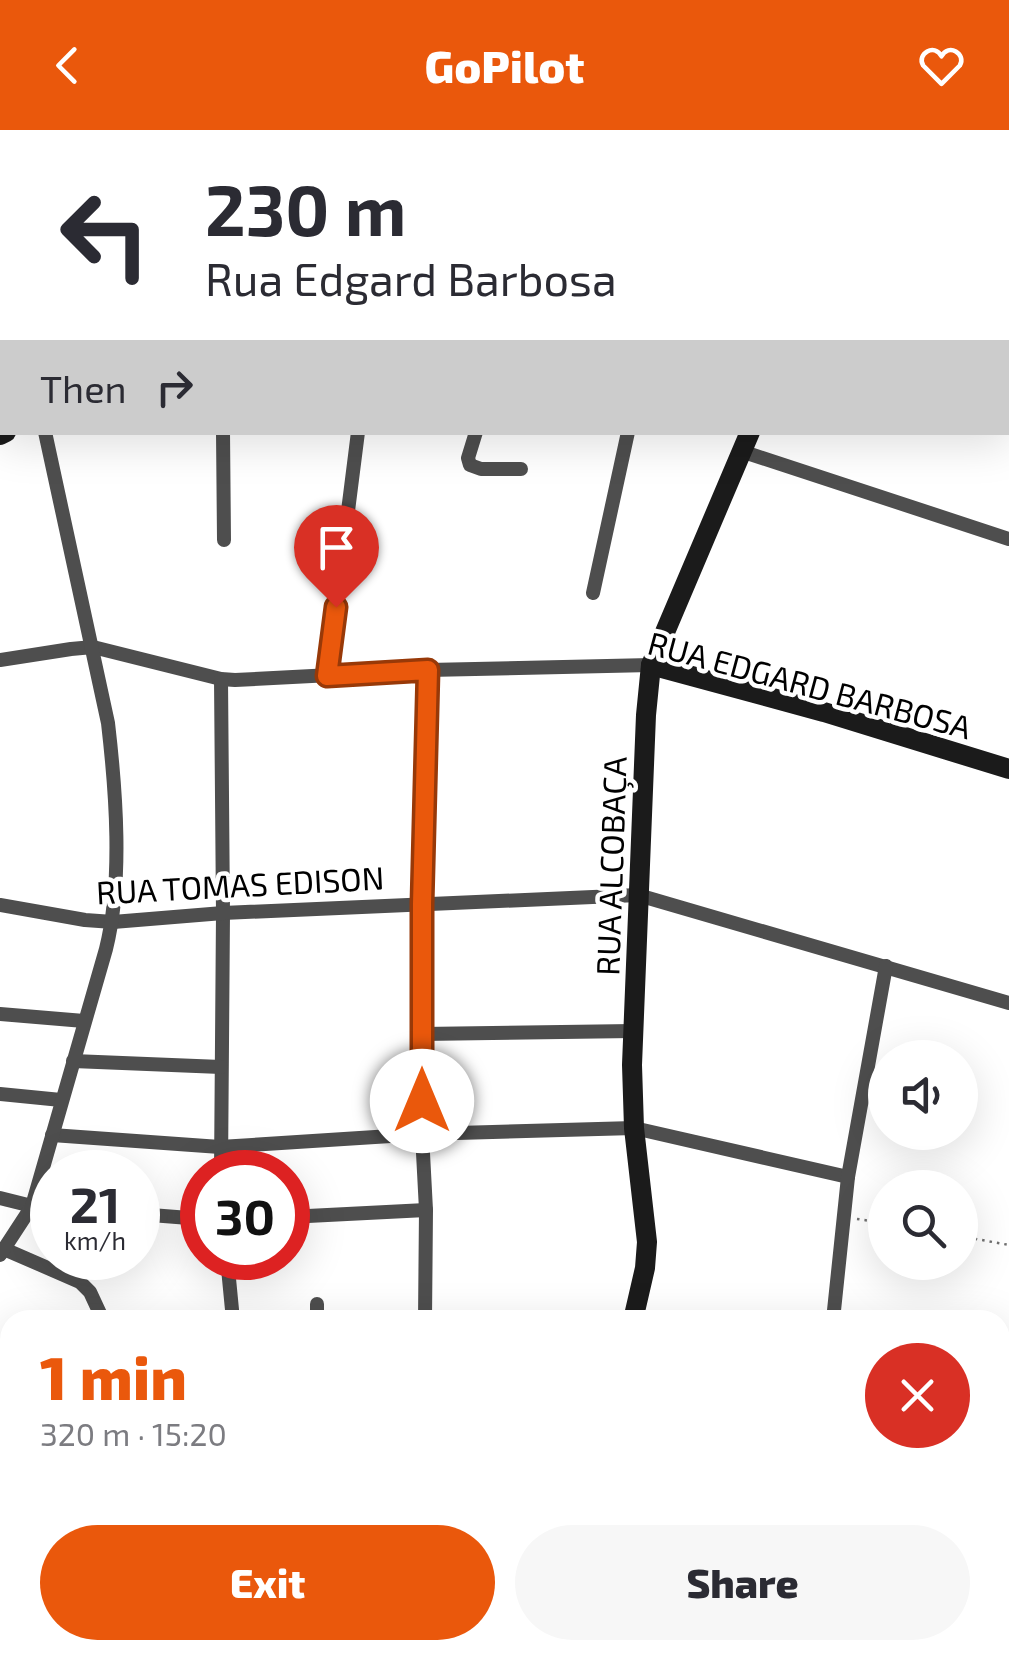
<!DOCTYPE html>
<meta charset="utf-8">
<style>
:root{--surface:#fff;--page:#f7f7f7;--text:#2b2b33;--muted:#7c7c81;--accent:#ea580c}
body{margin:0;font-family:"Exo 2",sans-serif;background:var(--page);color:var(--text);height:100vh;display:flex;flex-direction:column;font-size:38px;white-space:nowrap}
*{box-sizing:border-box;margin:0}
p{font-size:32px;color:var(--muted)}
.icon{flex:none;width:55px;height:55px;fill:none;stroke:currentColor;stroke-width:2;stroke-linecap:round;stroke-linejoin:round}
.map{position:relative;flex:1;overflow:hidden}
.details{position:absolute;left:0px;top:1180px;width:1010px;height:350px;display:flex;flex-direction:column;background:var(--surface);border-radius:30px 30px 0 0;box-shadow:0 10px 40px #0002}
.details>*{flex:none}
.guide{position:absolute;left:0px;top:0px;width:1010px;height:305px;box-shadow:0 10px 40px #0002;background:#fff;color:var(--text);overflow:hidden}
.tools{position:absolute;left:868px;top:910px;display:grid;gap:20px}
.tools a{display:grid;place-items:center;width:110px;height:110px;border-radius:50%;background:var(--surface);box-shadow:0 10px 40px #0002;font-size:50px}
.speed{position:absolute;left:30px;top:1020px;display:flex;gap:20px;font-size:50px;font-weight:700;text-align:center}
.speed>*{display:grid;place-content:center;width:130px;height:130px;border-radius:50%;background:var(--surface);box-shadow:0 10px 40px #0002;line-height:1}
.speed small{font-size:25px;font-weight:400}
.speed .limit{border:15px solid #d22;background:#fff;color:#111}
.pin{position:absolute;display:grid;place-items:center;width:85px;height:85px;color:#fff;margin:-102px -42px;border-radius:50% 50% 50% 0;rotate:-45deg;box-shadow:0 0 10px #0007}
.pin .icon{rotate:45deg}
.me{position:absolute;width:110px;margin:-55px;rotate:0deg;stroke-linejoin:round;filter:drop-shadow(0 0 8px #0008)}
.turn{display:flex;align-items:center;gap:35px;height:210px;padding:0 40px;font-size:45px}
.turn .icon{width:130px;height:130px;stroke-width:2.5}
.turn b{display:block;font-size:70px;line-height:85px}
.then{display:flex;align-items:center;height:95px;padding:0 40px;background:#0003;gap:20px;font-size:38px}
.round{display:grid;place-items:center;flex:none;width:105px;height:105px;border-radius:52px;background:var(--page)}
.head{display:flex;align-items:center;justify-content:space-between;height:170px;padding:0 40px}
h1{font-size:60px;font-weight:800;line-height:75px;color:var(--accent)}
.button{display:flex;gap:20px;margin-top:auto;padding:20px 40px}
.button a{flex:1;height:115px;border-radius:60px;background:var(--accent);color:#fff;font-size:40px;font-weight:800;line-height:115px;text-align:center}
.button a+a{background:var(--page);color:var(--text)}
header{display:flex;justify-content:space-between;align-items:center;height:130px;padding:0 40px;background:var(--accent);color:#fff;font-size:45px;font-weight:800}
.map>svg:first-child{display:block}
</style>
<header><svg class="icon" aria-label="back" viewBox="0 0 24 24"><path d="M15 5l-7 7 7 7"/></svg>GoPilot<svg class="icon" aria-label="heart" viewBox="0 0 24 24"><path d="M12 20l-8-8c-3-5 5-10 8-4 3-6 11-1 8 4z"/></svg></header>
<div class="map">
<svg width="1009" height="1530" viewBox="0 0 1009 1530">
<rect width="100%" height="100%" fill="#fff"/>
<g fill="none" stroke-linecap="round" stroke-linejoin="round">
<!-- path -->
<g stroke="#707070" stroke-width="2.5" stroke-dasharray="2.5 5" stroke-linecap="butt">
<path d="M857 1089 885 1093"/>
<path d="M960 1106 1009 1115"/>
<path d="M592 1520 618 1530"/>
<path d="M874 1520 887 1530"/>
</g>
<!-- lane -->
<path stroke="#4e4e4e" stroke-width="6" d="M724 0V2"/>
<!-- street -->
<g stroke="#4e4e4e" stroke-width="14">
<path d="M96 0V2"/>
<path d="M229 0V2"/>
<path d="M324 0V2"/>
<path d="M405 0V2"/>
<path d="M487 0V2"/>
<path d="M616 0 617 2"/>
<path d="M850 0V2"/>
<path d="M1008 46 1009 47"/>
<path d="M0 69 2 68"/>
<path d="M0 202 2 215"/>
<path d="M223 302 224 410"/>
<path d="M476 302 468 328 470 335 481 339H521"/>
<path d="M741 321 1009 409"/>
<path d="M593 463 628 302"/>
<path d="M0 530 71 519 93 517 221 549 235 550 428 540 651 535"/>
<path d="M327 547 358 302"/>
<path d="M221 549 223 783 221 1042"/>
<path d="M0 775 85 790 113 792 223 783 638 765 1009 873"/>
<path d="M0 884 84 891"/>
<path d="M422 904 633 901"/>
<path d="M73 931 221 937"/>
<path d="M0 964 61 970"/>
<path d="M52 1005 220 1017 422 1004 634 998 848 1047"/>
<path d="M0 1068 32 1076 52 1077"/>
<path d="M138 1084 202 1089"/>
<path d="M288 1087 426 1080"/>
<path d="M4 1119 80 1152 90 1162 103 1190"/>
<path d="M0 1125 32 1076 106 819C123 751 116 662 108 593L45 302"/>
<path d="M227 1128 233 1190"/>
<path d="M317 1174V1190"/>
<path d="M425 1190 426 1080 422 1004V774L428 540"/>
<path d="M833 1190 848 1047 886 836"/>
<path d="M1000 1230 1009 1233"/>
<path d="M0 1259 10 1281"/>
<path d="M1000 1320 1009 1302"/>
<path d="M0 1400 10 1407"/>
<path d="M0 1472 10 1453"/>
<path d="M0 1492 10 1495"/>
<path d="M1000 1495 1009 1485"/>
<path d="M659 1520 677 1530"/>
<path d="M991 1520 1005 1530"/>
<path d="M98 1530 103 1520"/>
<path d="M207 1530 214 1520"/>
<path d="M822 1530 829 1520"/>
<path d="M974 1530 980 1520"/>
</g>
<!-- secondary -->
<g stroke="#1b1b1b" stroke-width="20">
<path d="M1008 188H1009"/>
<path d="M1008 210H1009"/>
<path d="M0 286H2"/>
<path d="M0 305 6 302"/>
<path d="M651 535 824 582 1009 639"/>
<path d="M633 1190 645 1138 647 1112 634 998 632 935 646 585 651 535 750 302"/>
<path d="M436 1530 443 1520"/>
</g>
</g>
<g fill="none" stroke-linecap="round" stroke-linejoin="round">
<!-- route casing -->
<g stroke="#983908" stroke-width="25">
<path id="route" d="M336 477 327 546 428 540 422 774V971"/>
</g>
<!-- route -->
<use href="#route" stroke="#ea580c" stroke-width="18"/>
</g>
<g text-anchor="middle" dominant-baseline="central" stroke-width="9" stroke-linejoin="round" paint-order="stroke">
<!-- street labels -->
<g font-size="32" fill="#000" stroke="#fff">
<text transform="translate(810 554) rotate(15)">RUA EDGARD BARBOSA</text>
<text transform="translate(610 736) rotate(-88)">RUA ALCOBAÇA</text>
<text transform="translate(240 754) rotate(-3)">RUA TOMAS EDISON</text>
</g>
</g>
</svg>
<div class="tools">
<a><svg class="icon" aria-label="sound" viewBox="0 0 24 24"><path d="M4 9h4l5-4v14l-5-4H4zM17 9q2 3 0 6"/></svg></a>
<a><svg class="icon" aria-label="search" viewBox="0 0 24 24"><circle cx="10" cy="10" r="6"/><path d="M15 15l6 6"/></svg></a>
</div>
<div class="speed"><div>21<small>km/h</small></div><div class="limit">30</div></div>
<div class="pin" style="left:336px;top:477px;background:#d93025"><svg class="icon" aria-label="arrive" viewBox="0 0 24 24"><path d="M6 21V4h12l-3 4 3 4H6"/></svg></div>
<svg class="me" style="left:422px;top:971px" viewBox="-20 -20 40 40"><circle r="19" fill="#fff"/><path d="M0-13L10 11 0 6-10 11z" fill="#ea580c"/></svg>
<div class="guide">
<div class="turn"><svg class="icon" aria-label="left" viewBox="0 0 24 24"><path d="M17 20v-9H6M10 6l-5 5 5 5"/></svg><div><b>230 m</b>Rua Edgard Barbosa</div></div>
<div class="then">Then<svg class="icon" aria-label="right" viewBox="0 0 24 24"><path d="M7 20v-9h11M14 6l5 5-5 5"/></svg></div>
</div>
<section class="details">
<div class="head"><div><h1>1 min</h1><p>320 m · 15:20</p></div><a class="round" style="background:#d93025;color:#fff"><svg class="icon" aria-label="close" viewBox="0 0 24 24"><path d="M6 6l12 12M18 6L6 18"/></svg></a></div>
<div class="button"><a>Exit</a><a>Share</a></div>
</section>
</div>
